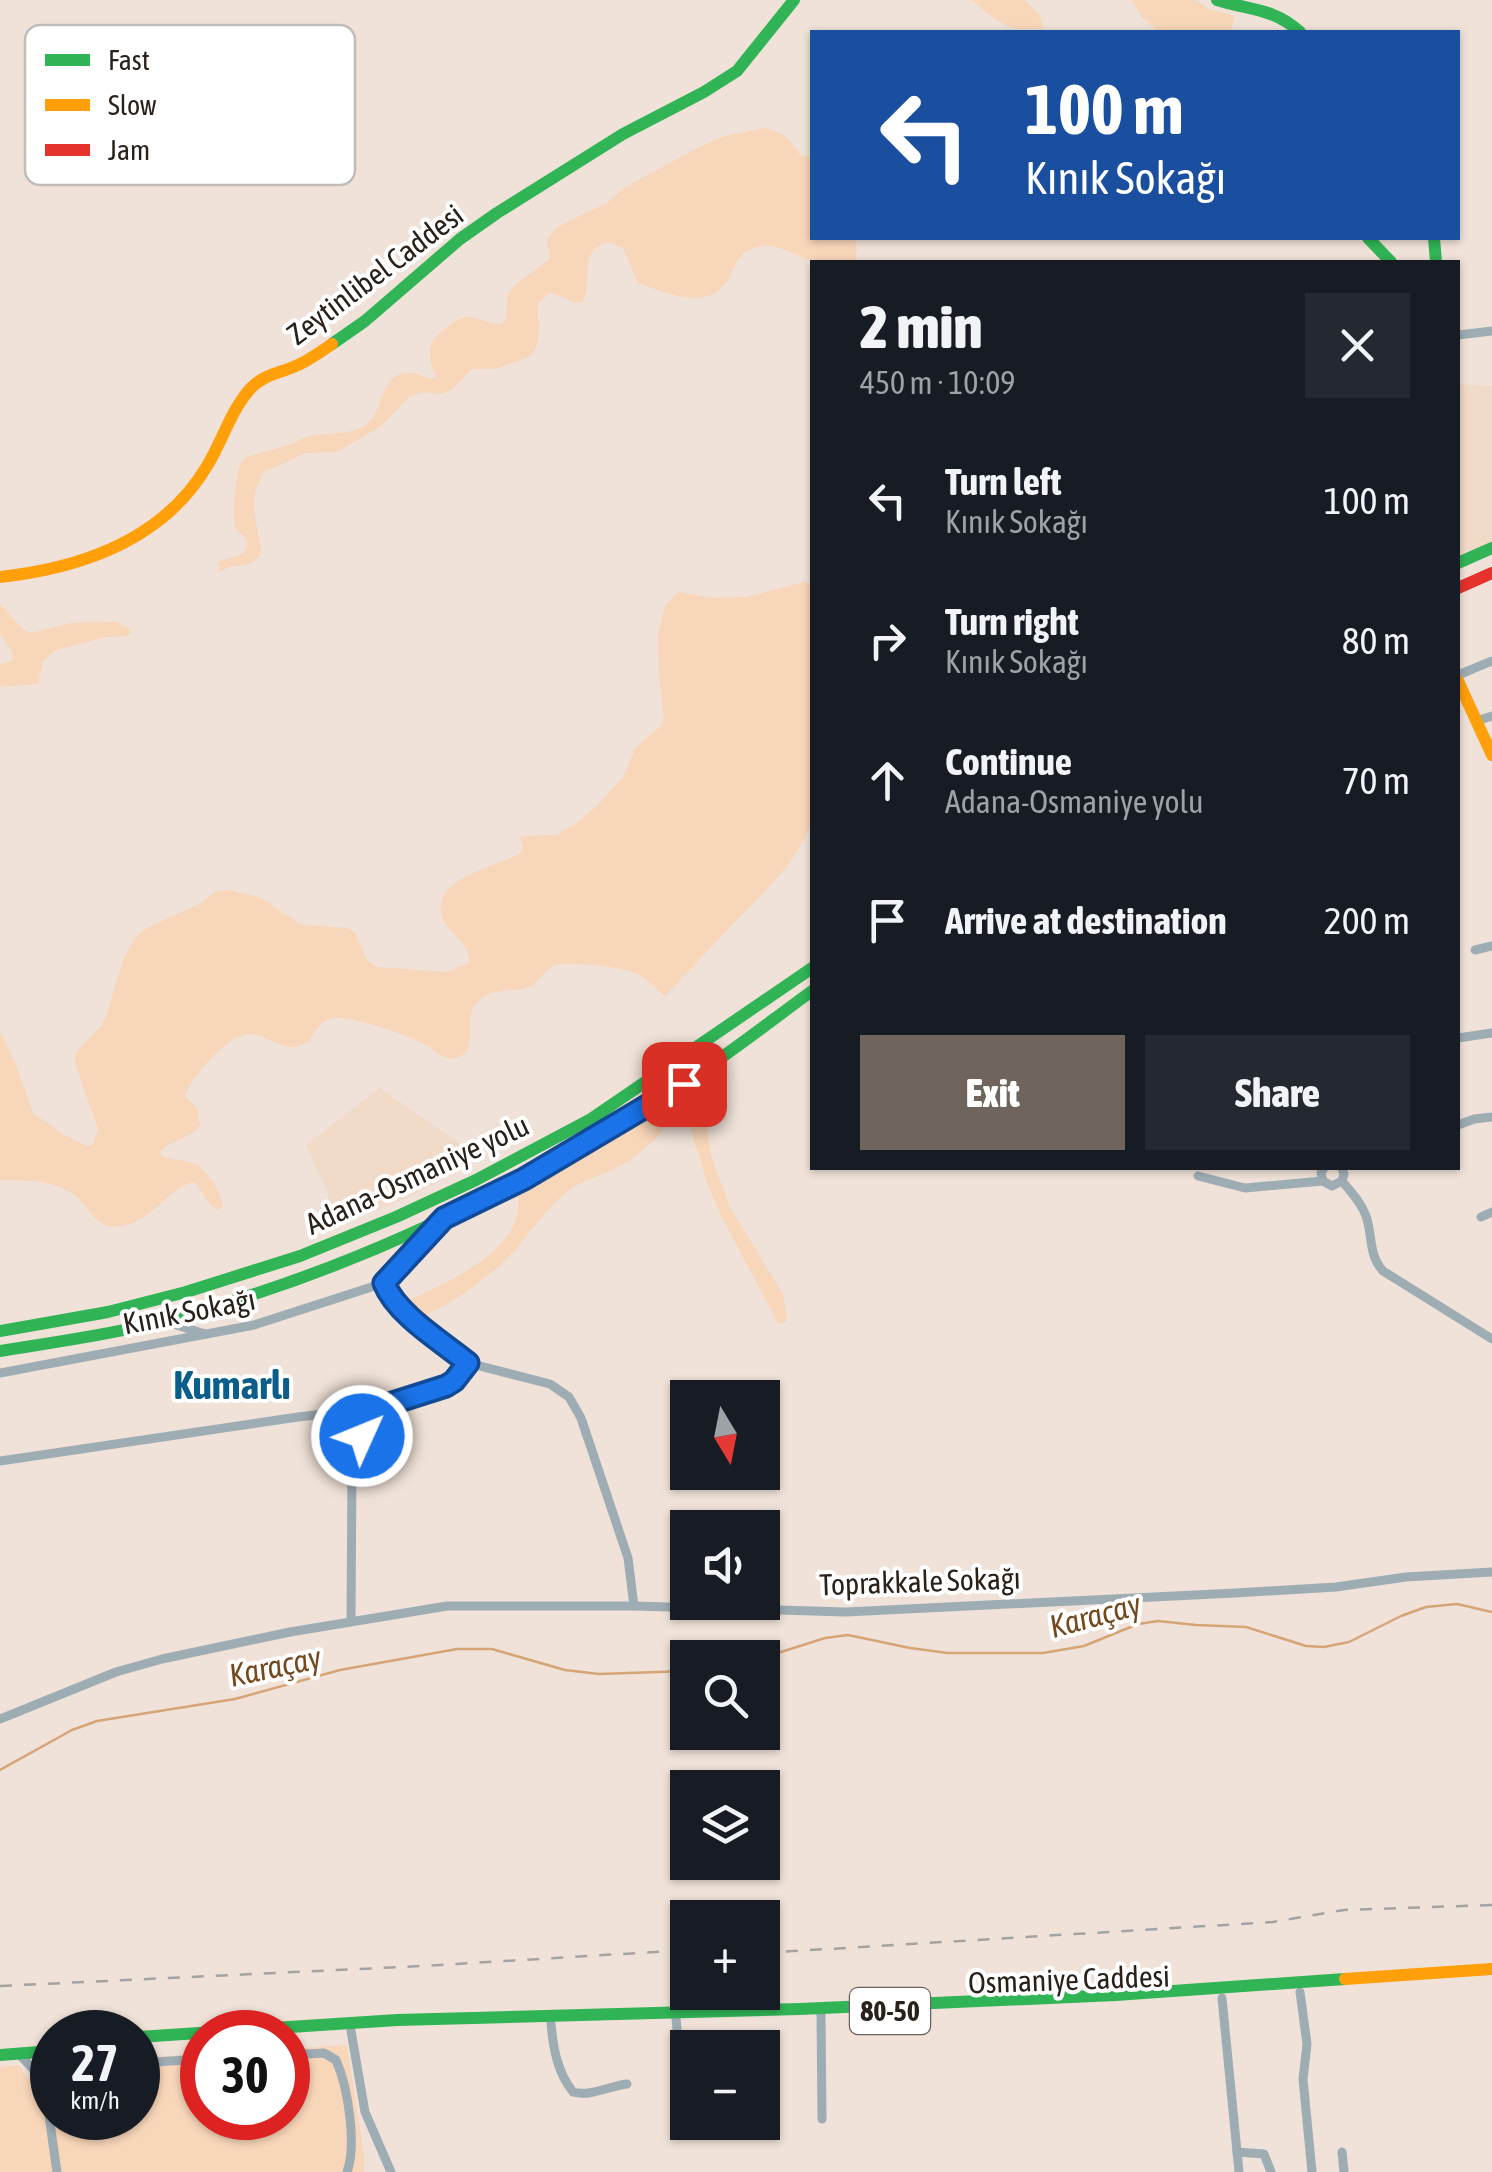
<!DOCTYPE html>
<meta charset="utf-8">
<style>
:root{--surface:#171b24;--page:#242831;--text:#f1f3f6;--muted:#9ea1a6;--accent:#6f655c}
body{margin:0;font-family:"Asap Condensed",sans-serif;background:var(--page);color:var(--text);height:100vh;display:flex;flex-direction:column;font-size:38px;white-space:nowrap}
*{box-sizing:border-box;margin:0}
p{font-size:32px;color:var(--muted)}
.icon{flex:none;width:55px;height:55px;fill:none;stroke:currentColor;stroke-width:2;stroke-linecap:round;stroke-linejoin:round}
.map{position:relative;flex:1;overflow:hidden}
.panel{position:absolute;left:810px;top:260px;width:650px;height:910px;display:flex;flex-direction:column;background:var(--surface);border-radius:0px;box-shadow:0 2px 8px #0004}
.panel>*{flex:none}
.banner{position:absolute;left:810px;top:30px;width:650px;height:210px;border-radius:0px;box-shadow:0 2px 8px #0004;background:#1a4fa0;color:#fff;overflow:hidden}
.needle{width:65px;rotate:170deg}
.fabs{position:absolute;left:670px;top:1380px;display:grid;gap:20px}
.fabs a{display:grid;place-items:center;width:110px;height:110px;border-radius:0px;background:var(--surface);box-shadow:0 2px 8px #0004;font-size:50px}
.speed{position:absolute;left:30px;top:2010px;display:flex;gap:20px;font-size:50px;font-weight:700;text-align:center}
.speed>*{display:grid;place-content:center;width:130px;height:130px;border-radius:50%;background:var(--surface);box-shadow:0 2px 8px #0004;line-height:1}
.speed small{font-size:25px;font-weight:400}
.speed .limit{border:15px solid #d22;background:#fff;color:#111}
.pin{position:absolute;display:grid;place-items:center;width:85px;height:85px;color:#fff;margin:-42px;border-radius:20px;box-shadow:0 5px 15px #0006}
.me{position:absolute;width:110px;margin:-55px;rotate:46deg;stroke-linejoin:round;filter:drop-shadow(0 0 8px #0008)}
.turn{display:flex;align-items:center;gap:35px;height:210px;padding:0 50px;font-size:45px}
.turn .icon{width:130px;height:130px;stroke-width:2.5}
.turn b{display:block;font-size:70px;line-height:85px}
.round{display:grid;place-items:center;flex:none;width:105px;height:105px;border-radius:0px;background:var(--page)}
.summary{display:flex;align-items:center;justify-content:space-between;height:170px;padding:0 50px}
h1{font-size:60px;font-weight:800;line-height:75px}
.button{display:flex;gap:20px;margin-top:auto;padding:20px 50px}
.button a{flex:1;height:115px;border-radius:0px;background:var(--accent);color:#fff;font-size:40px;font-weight:800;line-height:115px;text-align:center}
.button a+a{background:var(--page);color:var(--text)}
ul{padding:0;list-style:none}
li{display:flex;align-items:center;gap:30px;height:140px;padding:0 50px}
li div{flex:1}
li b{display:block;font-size:38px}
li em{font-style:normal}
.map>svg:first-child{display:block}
</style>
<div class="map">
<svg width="1492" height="2172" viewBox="0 0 1492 2172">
<rect width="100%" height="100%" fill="#f0e2d8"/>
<!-- built -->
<g fill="#f1dac8">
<path d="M1458 384 1492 386V543L1458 557Z"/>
<path d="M380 1088 481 1159 405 1199 331 1228V1206L327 1191 306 1145Z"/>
</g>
<!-- green -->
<g fill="#f8d6b9">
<path d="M972 0H1025L1039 14 1044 29C1035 28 1026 30 1018 29 1000 25 985 12 972 0Z"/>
<path d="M1132 0H1195L1210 9 1234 16 1231 32H1158L1141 16Z"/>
<path d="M764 128C783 132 791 138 800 155L812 157V238H855L857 249 855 262C843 263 826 266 815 262 794 256 778 241 754 248 739 253 736 263 730 276 712 314 667 293 638 283L623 248 608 242C576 251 595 281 582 302L573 303 564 297 550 293 539 302 537 311 540 327 536 347 529 357 495 369H472L452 390 441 394 424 392 410 396 381 426 337 452 305 453 263 473 255 492 254 510 261 549 259 557 250 564 229 567 220 572 218 562C226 558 244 557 247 548 251 538 240 535 236 528 231 519 236 473 241 463 242 461 245 459 247 457 262 452 277 449 292 444 299 441 299 439 307 437 326 431 351 437 368 423 385 407 380 371 411 373 420 374 426 378 434 379L436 376C426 356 427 340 447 327 453 322 461 317 469 317 480 318 489 324 501 324L506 320 508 294 515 285 550 259 547 240 554 230 565 223 607 203 624 188 701 146 722 137Z"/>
<path d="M804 582 812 585V754C807 778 818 806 808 831 793 866 761 895 735 922 712 946 689 971 665 996 656 988 646 978 635 973 624 967 562 960 553 966 542 973 537 986 523 989 504 992 489 988 475 1005 463 1020 480 1052 456 1058 444 1061 431 1048 422 1043 399 1032 373 1024 349 1019 308 1011 324 1044 293 1047 278 1048 264 1033 249 1034 226 1036 193 1075 185 1096L197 1108 200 1125C191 1139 172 1139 161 1151V1156C172 1160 186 1160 195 1164 208 1170 222 1194 223 1207L217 1210C206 1205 203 1190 194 1182 168 1187 153 1222 120 1226 90 1229 91 1204 70 1192 49 1179 24 1181 0 1180V1031L16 1065 33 1113 64 1135 87 1146 93 1145 98 1129 75 1063 76 1052 100 1027 106 1016 123 961 130 946 139 934 149 927 203 902 214 892 227 890 259 897 302 925 348 928 355 933 367 960 377 967 447 972 469 963C473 938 427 927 445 894 456 874 502 864 521 853L523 847 520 836 557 835 579 821 597 806 623 777 636 747 661 726 664 718 659 676 658 632 666 604 678 592 712 598 747 597Z"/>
<path d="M0 604 24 630 31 633 71 623 116 622 129 628 131 633 126 636 106 637 56 650 43 661 38 684 0 687V664L12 661 13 653 0 634Z"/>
<path d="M704 1086 715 1098V1104L706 1123 711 1156 730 1207 783 1294 787 1320 783 1324 778 1323 722 1218 708 1185 689 1124 683 1117H675C657 1138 641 1155 616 1168 600 1176 582 1180 567 1192 546 1208 532 1231 515 1250 487 1280 457 1300 420 1318L403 1303C443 1284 525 1251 518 1197Z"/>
<path d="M347 2045 364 2154V2172H0V2067L19 2065 27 2078 52 2075V2118H138V2058L202 2054V2118H288V2049Z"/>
</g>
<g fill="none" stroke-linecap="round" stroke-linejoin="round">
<!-- stream -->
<g stroke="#d5a477" stroke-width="2.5">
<path d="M762 1658 825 1638 848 1635 910 1648 948 1653H1043L1084 1646 1138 1624 1158 1621 1196 1625 1246 1627 1306 1646 1324 1647 1349 1642 1401 1616 1426 1607 1457 1604 1492 1612"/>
<path d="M0 1770 72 1730 97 1721 235 1699 340 1670 457 1649H492L565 1670 599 1674 688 1671"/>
</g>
<!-- street -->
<g stroke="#9eacb4" stroke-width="9">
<path d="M1458 335 1492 331"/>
<path d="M1458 675 1492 661"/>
<path d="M1476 721 1492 716"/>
<path d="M1475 950 1492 946"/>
<path d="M1458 1038 1492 1033"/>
<path d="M1458 1125 1474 1119 1492 1117"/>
<path d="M1324 1168 1321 1173 1323 1181 1332 1186 1342 1181 1344 1174 1342 1168"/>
<path d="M1198 1176 1245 1188 1323 1181"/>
<path d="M1342 1181C1351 1192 1361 1202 1366 1216 1373 1236 1368 1254 1383 1271L1492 1339"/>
<path d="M1481 1217 1492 1212"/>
<path d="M440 1224 384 1283 396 1304 468 1363 550 1384 569 1397 581 1418 628 1558 634 1606"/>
<path d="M167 1322 205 1334"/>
<path d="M0 1373 254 1325 384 1283"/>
<path d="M0 1461 298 1417 380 1407 446 1386 454 1381 468 1363"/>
<path d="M351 1621 352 1466 363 1435 380 1407"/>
<path d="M0 1719 116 1672 162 1659 290 1632 447 1606H634L846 1612 1235 1593 1336 1587 1406 1577 1492 1572"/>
<path d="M1300 1992 1307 2044 1303 2079 1312 2172"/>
<path d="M1222 1998 1239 2172"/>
<path d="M821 2014 822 2119"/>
<path d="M676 2018 686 2135"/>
<path d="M551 2023C553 2047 557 2072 573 2092 590 2097 609 2086 627 2084"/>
<path d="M351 2031 365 2112 391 2172"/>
<path d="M18 2053 44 2081 52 2066"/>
<path d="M288 2055 324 2053 336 2060C348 2087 357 2145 347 2172"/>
<path d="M138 2063 202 2059"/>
<path d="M44 2081 57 2172"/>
<path d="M1237 2152 1264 2154 1271 2172"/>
<path d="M1342 2152 1344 2172"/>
</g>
<!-- fast -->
<g stroke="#30b455" stroke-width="12">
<path d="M1217 0C1249 10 1274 8 1300 32"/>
<path d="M1368 238 1391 262"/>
<path d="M1434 238 1436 262"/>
<path d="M332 344 365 321 460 239 497 213 623 134 704 92 737 71 794 0"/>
<path d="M1458 563 1492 548"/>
<path d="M0 1331 108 1312 186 1292 300 1256 396 1217 476 1180 591 1119 812 968"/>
<path d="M0 1351C48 1343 95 1337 142 1326 334 1280 518 1191 682 1084 727 1056 769 1022 812 991"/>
<path d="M138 2037 397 2020 800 2009 1116 1995 1345 1979"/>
<path d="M0 2055 52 2051"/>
</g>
<!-- slow -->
<g stroke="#ff9f0a" stroke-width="12">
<path d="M0 577C82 568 163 540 207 466 223 440 231 409 252 387 266 373 283 373 300 364 311 359 322 351 332 344"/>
<path d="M1458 681 1492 755"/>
<path d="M1345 1979 1492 1969"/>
</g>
<!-- jam -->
<path stroke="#e5322d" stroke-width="12" d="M1458 588 1492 573"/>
<!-- rail -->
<g stroke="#a4a3a3" stroke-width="2.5" stroke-dasharray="12 12" stroke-linecap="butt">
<path d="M762 1953 1273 1922 1344 1910 1492 1905"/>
<path d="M0 1986 422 1966 688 1950"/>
</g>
</g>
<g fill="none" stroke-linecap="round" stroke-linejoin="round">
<!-- route casing -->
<g stroke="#114b97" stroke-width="25">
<path id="route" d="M362 1436 380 1407 446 1386 454 1381 468 1363C441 1341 397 1315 384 1283L444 1218 524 1179 684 1084"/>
</g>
<!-- route -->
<use href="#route" stroke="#1a73e8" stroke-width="18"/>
</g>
<g text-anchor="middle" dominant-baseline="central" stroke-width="8" stroke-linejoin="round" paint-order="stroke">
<!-- shield labels -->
<rect fill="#fff" stroke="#6a645f" stroke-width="2.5" x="850" y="1988" width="80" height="46" rx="8"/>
<g font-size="28" font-weight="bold" fill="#2a211a">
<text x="890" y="2011">80-50</text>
</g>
<!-- street labels -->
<g font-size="30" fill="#2a211a" stroke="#fff">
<text transform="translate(375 274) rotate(-37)">Zeytinlibel Caddesi</text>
<text transform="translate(417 1174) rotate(-25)">Adana-Osmaniye yolu</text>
<text transform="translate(189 1311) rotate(-11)">Kınık Sokağı</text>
<text transform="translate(920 1581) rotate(-2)">Toprakkale Sokağı</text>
<text transform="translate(1069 1979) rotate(-2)">Osmaniye Caddesi</text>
</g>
<!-- water labels -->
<g font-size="32" font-style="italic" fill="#75491d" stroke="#fff">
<text transform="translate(1095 1615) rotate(-15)">Karaçay</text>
<text transform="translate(275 1666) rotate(-12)">Karaçay</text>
</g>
<!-- district labels -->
<g font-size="40" font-weight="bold" fill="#0a5e89" stroke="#fff">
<text x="232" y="1384">Kumarlı</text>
</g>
</g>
<!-- legend -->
<rect x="25" y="25" width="330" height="160" rx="15" fill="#fff" stroke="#bfbcba" stroke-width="2.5"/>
<rect x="45" y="54" width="45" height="12" fill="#30b455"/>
<rect x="45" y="99" width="45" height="12" fill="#ff9f0a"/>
<rect x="45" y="144" width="45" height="12" fill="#e5322d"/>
<g font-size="28" fill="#2a211a">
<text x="108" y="70">Fast</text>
<text x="108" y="115">Slow</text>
<text x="108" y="160">Jam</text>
</g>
</svg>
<div class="fabs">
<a><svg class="needle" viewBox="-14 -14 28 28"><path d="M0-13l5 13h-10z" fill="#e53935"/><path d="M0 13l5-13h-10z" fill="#9ea1a6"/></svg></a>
<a><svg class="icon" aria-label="sound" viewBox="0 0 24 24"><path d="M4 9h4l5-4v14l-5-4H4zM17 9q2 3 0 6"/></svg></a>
<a><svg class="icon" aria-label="search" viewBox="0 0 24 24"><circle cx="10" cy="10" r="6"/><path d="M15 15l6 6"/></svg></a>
<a><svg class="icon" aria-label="layers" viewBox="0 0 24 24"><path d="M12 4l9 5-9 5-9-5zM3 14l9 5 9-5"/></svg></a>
<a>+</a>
<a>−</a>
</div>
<div class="speed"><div>27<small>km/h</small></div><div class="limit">30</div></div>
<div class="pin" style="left:684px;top:1084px;background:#d93025"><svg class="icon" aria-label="arrive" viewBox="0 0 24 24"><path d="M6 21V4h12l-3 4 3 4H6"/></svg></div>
<svg class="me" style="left:362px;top:1436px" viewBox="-20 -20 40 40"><circle r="17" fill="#1a73e8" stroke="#fff" stroke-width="3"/><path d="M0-11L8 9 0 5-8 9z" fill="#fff"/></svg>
<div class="banner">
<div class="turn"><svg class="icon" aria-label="left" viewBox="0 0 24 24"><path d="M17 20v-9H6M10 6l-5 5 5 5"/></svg><div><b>100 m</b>Kınık Sokağı</div></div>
</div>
<section class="panel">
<div class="summary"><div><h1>2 min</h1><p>450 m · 10:09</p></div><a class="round"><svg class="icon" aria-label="close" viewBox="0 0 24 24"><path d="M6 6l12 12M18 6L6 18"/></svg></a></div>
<ul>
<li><svg class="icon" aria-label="left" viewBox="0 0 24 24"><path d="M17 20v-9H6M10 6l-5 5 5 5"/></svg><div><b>Turn left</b><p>Kınık Sokağı</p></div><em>100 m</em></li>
<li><svg class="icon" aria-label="right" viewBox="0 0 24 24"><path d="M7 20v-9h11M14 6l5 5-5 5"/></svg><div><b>Turn right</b><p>Kınık Sokağı</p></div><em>80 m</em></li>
<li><svg class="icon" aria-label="ahead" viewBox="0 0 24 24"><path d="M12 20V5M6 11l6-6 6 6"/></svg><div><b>Continue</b><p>Adana-Osmaniye yolu</p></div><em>70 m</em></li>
<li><svg class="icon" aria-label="arrive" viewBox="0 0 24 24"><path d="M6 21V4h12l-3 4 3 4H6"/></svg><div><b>Arrive at destination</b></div><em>200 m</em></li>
</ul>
<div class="button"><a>Exit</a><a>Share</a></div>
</section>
</div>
